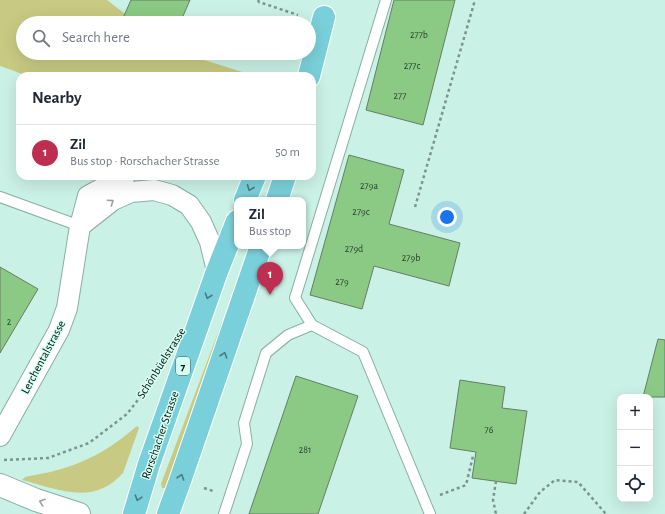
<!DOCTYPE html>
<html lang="en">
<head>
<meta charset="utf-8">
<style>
	body { margin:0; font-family:"Alegreya Sans",sans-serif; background:#f2f2f3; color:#1f2937 }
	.controls { position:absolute; right:12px; bottom:12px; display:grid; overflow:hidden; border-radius:8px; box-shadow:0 4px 16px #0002 }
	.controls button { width:36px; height:36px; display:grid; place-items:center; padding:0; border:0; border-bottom:1px solid #e0e1e3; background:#fff; color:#1f2937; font:20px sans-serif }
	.you { position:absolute; left:447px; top:217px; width:14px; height:14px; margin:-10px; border:3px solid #fff; border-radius:50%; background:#1a73e8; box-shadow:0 0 0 6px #1a73e833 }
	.badge { display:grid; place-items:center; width:26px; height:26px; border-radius:50%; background:#be2e50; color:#fff; font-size:13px; font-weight:700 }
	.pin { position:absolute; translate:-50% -33px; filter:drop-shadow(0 1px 2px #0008) }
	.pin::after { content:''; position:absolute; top:21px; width:14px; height:12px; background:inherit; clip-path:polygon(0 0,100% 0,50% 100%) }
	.popup { position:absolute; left:234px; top:197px; width:72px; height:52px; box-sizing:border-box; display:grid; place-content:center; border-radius:8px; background:#fff; filter:drop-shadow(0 1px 3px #0005); font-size:13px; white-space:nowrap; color:#747a83 }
	.popup b { font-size:15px; color:#1f2937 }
	.popup::after { content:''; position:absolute; left:50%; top:100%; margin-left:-8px; border:8px solid transparent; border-top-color:#fff }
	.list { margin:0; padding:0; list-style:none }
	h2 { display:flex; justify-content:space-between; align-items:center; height:52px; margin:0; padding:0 16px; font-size:17px }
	h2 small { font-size:13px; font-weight:400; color:#747a83 }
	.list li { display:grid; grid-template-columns:26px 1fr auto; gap:12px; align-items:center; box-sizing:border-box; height:56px; padding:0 16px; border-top:1px solid #e0e1e3 }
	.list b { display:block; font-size:15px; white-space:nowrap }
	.list p { margin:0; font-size:13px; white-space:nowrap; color:#747a83 }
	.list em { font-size:13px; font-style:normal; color:#747a83 }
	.icon { flex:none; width:22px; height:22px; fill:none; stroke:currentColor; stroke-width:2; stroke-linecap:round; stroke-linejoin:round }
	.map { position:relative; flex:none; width:665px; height:514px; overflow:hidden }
	.search { position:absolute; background:#fff; box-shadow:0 4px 16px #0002; left:16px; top:16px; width:300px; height:44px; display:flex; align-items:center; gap:10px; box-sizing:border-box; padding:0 14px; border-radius:22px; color:#747a83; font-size:15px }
	.panel { position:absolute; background:#fff; box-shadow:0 4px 16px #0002; left:16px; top:72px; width:300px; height:108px; border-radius:12px }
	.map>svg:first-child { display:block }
	.green { fill:#c8ca83 }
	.building { fill:#8aca84; stroke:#687d66 }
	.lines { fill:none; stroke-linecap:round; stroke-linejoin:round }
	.service-casing { stroke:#89aea3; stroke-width:12 }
	.minor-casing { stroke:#89aea3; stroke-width:22 }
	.secondary-casing { stroke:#89aea3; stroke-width:24 }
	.primary-casing { stroke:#fff; stroke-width:24 }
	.path { stroke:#79958d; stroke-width:2.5; stroke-dasharray:3 3; stroke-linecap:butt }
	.service { stroke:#fff; stroke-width:10 }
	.minor { stroke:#fff; stroke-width:20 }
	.secondary { stroke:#fff; stroke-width:22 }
	.primary { stroke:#7ad0da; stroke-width:22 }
	.oneway { stroke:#467b7f }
	.oneway2 { stroke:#9ba19f }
	.labels { text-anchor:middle; stroke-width:3; stroke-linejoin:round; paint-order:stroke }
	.number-label { font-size:10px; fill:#27412d }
	.shield { fill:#d7fef2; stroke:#455a54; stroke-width:1 }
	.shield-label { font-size:11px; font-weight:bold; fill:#061310 }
	.street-label { font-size:12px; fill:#061310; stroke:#d7fef2 }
</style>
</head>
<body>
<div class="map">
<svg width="665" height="514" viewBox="0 0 665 514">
	<rect width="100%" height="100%" fill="#caf1e5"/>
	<g class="green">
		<polygon points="0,0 107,0 137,23 23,23 23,53 182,53 255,76 28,76 0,66"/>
		<polygon points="222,322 226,324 167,488 162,488 161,484"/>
		<path d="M 137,426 L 139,428 L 123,473 C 117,479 111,485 103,488 C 78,500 47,486 22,480 L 25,477 C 33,475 42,474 50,472 C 86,463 109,450 137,426 Z"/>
	</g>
	<g class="building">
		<polygon points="131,0 190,0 180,23 134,23 123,18"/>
		<polygon points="394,0 455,0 423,125 366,110"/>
		<polygon points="349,155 404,170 389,224 460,243 449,286 374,266 362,309 310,295"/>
		<polygon points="0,267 38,289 0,353"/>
		<polygon points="658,339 665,340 665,397 643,397"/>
		<polygon points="296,376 358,396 318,514 249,514"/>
		<polygon points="460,380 505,387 502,408 527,411 516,484 472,478 476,452 450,448"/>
	</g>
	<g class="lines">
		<defs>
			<g id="service">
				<polyline points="386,0 295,298 312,325 363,352 430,514"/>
				<polyline points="0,197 80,226"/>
				<polyline points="224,514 247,444 244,423 266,353 288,335 312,325"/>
			</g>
			<g id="minor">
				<polyline points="80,226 113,200 131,192 154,190 172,195 189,205 201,222 210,242 217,271"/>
				<polyline points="0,436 59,330 67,308 80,226 88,196 125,176"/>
			</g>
			<polyline id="secondary" points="0,485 36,500 79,514"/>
			<g id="primary">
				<polyline points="309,76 324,17"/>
				<polyline points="245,200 255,176"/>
				<polyline points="277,200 285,176"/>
				<polyline points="134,514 149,464 216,274 237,221"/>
				<polyline points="168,514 180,481 261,246"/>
			</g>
		</defs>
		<use href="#service" class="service-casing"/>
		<use href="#minor" class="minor-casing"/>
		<use href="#secondary" class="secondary-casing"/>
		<use href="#primary" class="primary-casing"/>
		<g class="path">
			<polyline points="258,0 259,2 298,15"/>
			<polyline points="415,207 475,0"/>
			<polyline points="4,460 48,458 89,443 127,414 151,383"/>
			<polyline points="496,481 493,500 496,514"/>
			<polyline points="204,488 213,491"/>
			<polyline points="440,495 466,485 473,456"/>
			<polyline points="524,514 540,492 555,480 578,482 606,514"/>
		</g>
		<use href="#service" class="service"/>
		<use href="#minor" class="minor"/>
		<use href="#secondary" class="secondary"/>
		<use href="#primary" class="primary"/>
	</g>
	<defs><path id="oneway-chevron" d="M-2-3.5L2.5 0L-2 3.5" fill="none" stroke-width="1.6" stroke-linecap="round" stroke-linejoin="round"/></defs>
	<g class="oneway">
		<use href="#oneway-chevron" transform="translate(250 188) rotate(112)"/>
		<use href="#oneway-chevron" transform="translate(208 296) rotate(109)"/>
		<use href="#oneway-chevron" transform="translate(224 355) rotate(-71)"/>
		<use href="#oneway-chevron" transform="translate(181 477) rotate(-71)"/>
		<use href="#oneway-chevron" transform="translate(138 498) rotate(107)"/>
	</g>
	<g class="oneway2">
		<use href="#oneway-chevron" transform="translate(111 202) rotate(-34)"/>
		<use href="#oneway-chevron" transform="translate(42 502) rotate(-161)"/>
	</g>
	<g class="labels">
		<g class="number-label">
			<text x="419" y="38">277b</text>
			<text x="412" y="69">277c</text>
			<text x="400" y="99">277</text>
			<text x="369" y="189">279a</text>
			<text x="361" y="215">279c</text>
			<text x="354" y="252">279d</text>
			<text x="411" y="261">279b</text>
			<text x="342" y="285">279</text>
			<text x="9" y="325">2</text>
			<text x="489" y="433">76</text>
			<text x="305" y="453">281</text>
		</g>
		<rect class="shield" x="176" y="357" width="14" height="18" rx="3"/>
		<g class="shield-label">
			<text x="183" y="370">7</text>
		</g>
		<g class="street-label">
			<text transform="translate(43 357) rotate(-62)" y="4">Lerchentalstrasse</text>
			<text transform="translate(161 363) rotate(-58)" y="4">Schönbüelstrasse</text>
			<text transform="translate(160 435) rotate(-71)" y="4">Rorschacher Strasse</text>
		</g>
	</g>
</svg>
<div class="controls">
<button>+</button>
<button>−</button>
<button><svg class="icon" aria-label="locate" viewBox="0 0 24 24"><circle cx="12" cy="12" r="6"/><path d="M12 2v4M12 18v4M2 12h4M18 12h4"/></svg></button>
</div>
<div class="you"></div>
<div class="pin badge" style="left:270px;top:295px">1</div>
<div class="popup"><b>Zil</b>Bus stop</div>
<div class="search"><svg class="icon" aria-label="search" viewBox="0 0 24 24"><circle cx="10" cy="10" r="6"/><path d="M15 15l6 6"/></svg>Search here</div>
<section class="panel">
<h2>Nearby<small></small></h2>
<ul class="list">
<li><span class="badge">1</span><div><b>Zil</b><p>Bus stop · Rorschacher Strasse</p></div><em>50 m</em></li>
</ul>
</section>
</div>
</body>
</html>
